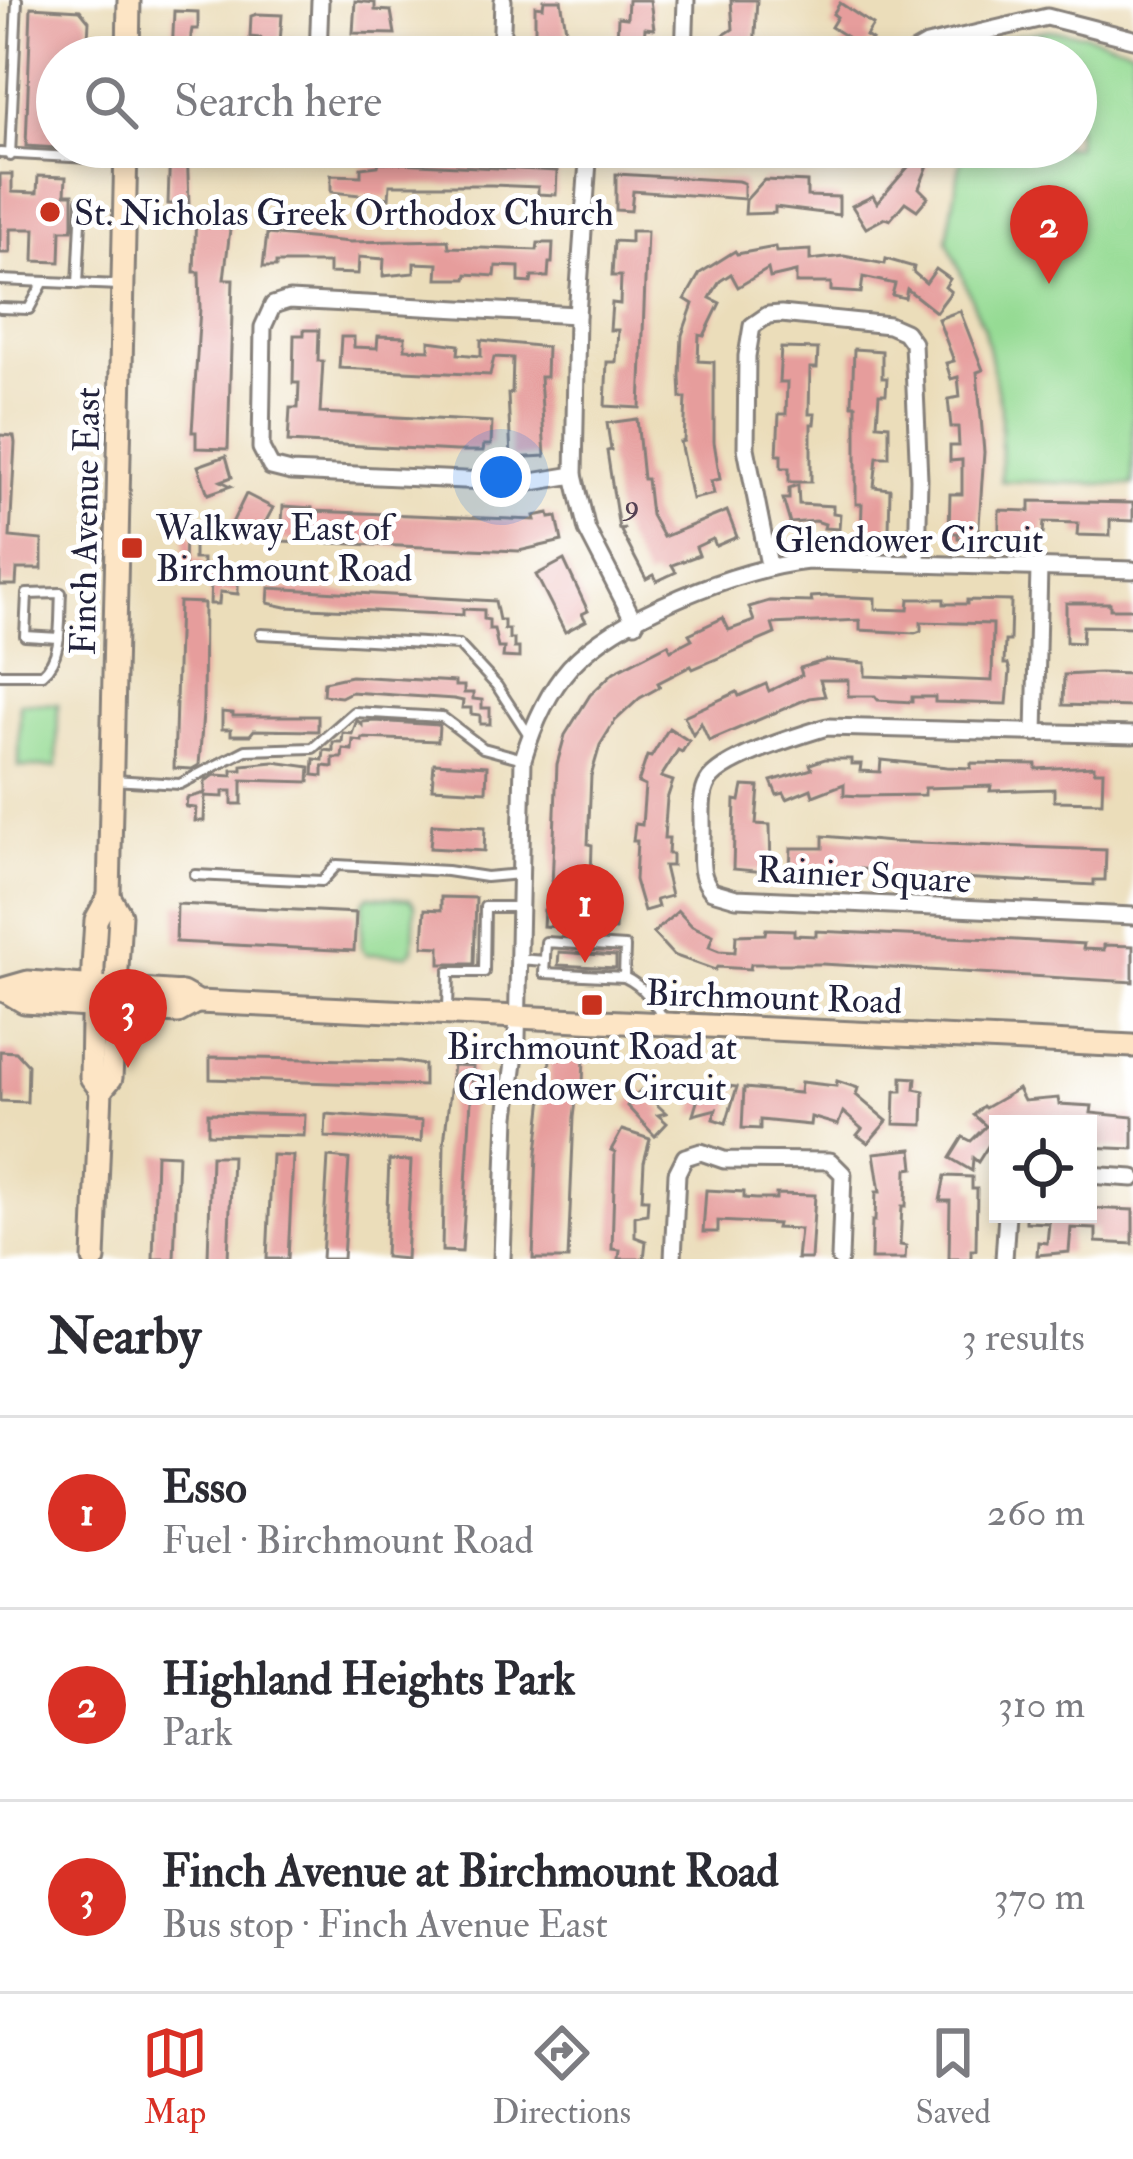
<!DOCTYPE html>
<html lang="en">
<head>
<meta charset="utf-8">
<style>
	body { margin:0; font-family:"IM FELL Double Pica",serif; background:#f2f2f3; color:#2b2b33 }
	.controls { position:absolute; right:36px; bottom:36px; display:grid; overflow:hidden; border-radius:0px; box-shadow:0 6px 18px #0003 }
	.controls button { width:108px; height:108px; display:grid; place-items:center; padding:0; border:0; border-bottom:3px solid #e1e1e2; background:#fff; color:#2b2b33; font:60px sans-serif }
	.you { position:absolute; left:501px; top:477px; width:42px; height:42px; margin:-30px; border:9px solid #fff; border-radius:50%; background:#1a73e8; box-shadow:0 0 0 18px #1a73e833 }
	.badge { display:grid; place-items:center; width:78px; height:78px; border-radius:50%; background:#d93025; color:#fff; font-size:39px; font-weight:700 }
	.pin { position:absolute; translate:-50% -99px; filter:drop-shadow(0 3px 6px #0008) }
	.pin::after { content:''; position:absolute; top:63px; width:42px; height:36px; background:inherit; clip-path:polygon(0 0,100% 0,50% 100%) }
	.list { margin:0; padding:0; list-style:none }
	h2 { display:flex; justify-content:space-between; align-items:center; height:156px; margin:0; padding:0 48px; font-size:51px }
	h2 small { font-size:39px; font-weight:400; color:#7c7c81 }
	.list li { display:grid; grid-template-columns:78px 1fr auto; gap:36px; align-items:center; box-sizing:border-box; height:192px; padding:0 48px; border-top:3px solid #e1e1e2 }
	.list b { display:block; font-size:45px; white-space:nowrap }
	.list p { margin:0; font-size:39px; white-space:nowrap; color:#7c7c81 }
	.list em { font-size:39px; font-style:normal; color:#7c7c81 }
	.icon { flex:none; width:66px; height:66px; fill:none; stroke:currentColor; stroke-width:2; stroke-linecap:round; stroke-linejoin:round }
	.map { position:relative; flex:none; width:1133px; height:1259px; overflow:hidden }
	.search { position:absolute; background:#fff; box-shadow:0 6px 18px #0003; left:36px; right:36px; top:36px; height:132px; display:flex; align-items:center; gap:30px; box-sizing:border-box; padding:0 42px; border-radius:66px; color:#7c7c81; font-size:45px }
	.sheet { height:732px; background:#fff }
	nav { display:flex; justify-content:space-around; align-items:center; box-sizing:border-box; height:168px; border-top:3px solid #e1e1e2; background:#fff; font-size:33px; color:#7c7c81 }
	nav a { display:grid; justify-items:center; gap:6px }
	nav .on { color:#d93025 }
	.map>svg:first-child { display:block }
	.green { fill:#96db94; stroke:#5c7e68; stroke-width:3 }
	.building { fill:#e69d9c }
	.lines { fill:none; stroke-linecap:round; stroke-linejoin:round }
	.lane-casing { stroke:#86807a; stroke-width:14 }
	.street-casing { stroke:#86807a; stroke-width:21 }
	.secondary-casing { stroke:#86807a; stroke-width:27 }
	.lane { stroke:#fff; stroke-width:8 }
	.street { stroke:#fff; stroke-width:15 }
	.secondary { stroke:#fde5c5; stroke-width:21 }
	.poi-dot { fill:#c8321e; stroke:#fff; stroke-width:4.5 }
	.labels { text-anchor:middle; stroke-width:10; stroke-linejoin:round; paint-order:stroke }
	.number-label { font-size:30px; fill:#534153 }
	.poi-label { font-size:36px; fill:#22223b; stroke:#fff; text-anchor:start }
	.street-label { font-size:36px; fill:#22223b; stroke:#fff }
</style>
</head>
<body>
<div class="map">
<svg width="1133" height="1259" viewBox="0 0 1133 1259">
	<rect width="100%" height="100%" fill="#fff"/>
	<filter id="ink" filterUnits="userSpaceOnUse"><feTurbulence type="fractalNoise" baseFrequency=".00833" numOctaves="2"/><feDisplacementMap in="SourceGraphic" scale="24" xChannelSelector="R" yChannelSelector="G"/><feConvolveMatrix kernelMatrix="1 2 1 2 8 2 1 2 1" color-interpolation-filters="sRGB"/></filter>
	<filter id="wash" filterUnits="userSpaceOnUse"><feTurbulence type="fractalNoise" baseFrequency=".004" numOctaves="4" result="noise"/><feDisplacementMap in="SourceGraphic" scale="48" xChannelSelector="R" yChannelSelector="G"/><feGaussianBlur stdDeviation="2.7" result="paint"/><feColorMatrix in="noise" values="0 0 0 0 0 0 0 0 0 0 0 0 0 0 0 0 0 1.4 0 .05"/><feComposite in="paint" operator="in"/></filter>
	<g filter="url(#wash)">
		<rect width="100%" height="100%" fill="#ebddba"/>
		<g class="green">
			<polygon points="1048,30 1084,34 1133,49 1133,485 1001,481 1001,408 984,329 947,240 963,147 1076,147 1076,57 948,57 944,47"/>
			<polygon points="20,703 58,704 57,767 19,767"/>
			<polygon points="369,896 410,899 415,905 413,949 407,955 366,954 361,948 363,902"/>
		</g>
		<g id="blocks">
			<g class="building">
				<polygon points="544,0 561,0 568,41 535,37 535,6 543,7"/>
				<polygon points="628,0 650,0 654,29 645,28 644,43 617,42 618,17 627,18"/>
				<polygon points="731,0 757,0 754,50 722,48 722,36 733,29"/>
				<polygon points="355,1 375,3 375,10 391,11 395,34 353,33"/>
				<polygon points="840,3 873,25 866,36 872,40 856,57 836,57 847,37 831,27 837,17 833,14"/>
				<polygon points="31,7 80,10 89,21 87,57 57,57 57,148 26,146"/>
				<polygon points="174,11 198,12 198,29 192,29 191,35 190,57 172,57"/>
				<polygon points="257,14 282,15 279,57 261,57 261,38 250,37 251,16"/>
				<polygon points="170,147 187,147 189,204 168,204"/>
				<polygon points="916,149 932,155 919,188 928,197 917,210 905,202 890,220 885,218 866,228 852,206 873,196 877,203 909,166"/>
				<polygon points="379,162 557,171 556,195 538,194 538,187 492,185 390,185 389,198 331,192 331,175 361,176 361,168 378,166"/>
				<polygon points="0,174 12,174 12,192 37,193 38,176 66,177 65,194 73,194 73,225 72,230 61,230 60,262 34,261 35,229 10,229 10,253 0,253"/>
				<polygon points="616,174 738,181 744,183 744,199 633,191 631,211 616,210"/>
				<polygon points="764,180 807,182 807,196 839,197 839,215 775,207 775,213 745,214 746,200"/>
				<polygon points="196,212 232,213 224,279 233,279 228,449 196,448 196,432 192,432 200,308 199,272 194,272"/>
				<polygon points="631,231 647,231 640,408 605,406 607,362 616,362 618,330 610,330 612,303 620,304 621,276 612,276 614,241 631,242"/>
				<polygon points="267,234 350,242 448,240 449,247 481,248 537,250 538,243 553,243 552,263 549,263 548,277 532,277 531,283 519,282 519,267 496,266 495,276 467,274 466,279 437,279 438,264 414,263 414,273 383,276 384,259 359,257 358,274 329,273 329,263 276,263 276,267 263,267"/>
				<polygon points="775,247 776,252 810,250 810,260 844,256 885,264 886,259 914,267 913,272 926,283 936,269 950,279 945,287 951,292 936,312 907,289 905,298 892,295 895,284 863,277 861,293 831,291 831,283 796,283 796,272 770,278 768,269 738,287 731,274 720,281 710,298 720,303 704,336 699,335 698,361 714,362 714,442 720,479 711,481 714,494 692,499 680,442 684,441 686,398 681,398 680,376 682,335 693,304 685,299 700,273 735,251 737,254"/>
				<polygon points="960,311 983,370 977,372 984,452 978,539 958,538 958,533 949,533 950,494 962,494 962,460 950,461 950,446 959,446 958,427 951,427 948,399 960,397 958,377 951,379 946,363 954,361 938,319"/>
				<polygon points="304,330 319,330 318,361 323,361 320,413 492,422 491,445 484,445 483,451 456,451 288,442 290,408 298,408 299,383 293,383 294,335 304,335"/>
				<polygon points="378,336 405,337 405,349 429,350 429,341 459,345 458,354 481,356 481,340 547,347 546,377 540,377 545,456 511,458 508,394 512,393 513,358 494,357 490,375 339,368 341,337 354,337 354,347 377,348"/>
				<polygon points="781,348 818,349 817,368 810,368 809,414 815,414 814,424 811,424 811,482 789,482 789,468 781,468 781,455 777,455 779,414 786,414 787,382 779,382"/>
				<polygon points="854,349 882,351 882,378 887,378 886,394 879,394 877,424 889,425 889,457 877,457 874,487 890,489 889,531 880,531 880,536 861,535 862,504 856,504 856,405 852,405"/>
				<polygon points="637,419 643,479 647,479 651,515 663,537 727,511 737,537 716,546 713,539 696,547 699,555 672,565 676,572 657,581 654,575 646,579 621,531 625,528 619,529 607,451 611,450 607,423"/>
				<polygon points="0,435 14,436 15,443 10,537 42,540 42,569 17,569 16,585 0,585"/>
				<polygon points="226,456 232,477 221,481 231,486 208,494 198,466"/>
				<polygon points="798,485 799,504 833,506 833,513 840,514 839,529 824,528 825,524 816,521 790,523 783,499 789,499 789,488"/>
				<polygon points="246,494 273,508 258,536 232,523"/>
				<polygon points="1030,501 1133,503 1133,521 1110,520 1110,536 1077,535 1078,523 1044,522 1043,534 999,533 999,510 1030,511"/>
				<polygon points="283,506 312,508 312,511 535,520 534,516 549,513 550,518 557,517 562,541 519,551 281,541"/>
				<polygon points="185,534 194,534 194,559 203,559 203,566 212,566 212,572 221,572 220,577 238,579 238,594 220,592 219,604 210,604 211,581 202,581 202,574 193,574 193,568 184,568"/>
				<polygon points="564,560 588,611 582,614 586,621 565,632 536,575"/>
				<polygon points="269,588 495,601 499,620 504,620 504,629 509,629 509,639 514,639 514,648 519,648 519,658 503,657 504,648 498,648 494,629 489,629 489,620 484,619 484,610 463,609 463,615 286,607 268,603"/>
				<polygon points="828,596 875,598 875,609 908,610 909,599 944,599 944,604 967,604 967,600 1011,601 1010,641 1005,641 1004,664 1008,664 1010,671 1007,704 935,702 935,697 912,697 912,702 878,700 875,696 848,696 848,680 820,680 825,696 809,698 709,741 701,723 693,735 684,716 737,692 739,696 766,684 769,691 802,675 800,668 827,660 865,663 865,676 992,681 993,624 921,622 921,631 915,633 860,630 860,620 772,624 775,634 693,669 691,666 658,683 660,687 640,698 615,721 600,745 591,776 588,844 592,845 590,912 616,914 615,930 543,926 544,910 551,910 557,764 565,735 590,695 614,672 668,644 671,650 692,639 689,634 723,618 729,630 754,621 749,607 769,601 812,602 811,597"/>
				<polygon points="179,602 204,603 203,713 199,765 192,769 174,768"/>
				<polygon points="1066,603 1110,603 1110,609 1133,609 1133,627 1083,626 1082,643 1066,642"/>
				<polygon points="1099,673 1133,674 1133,707 1063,705 1064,675"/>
				<polygon points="351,676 455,682 455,686 464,686 464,693 473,693 473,699 482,700 482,708 490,708 490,724 480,724 480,715 471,714 471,708 462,708 463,701 454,699 351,692 341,697 323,695 324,682"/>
				<polygon points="222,712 233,713 233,716 318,716 318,731 254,730 250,735 231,735 231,729 222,729"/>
				<polygon points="357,720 362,725 362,722 375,721 439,725 438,741 362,738 362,741 353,740 352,750 343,749 342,758 333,758 333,767 323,766 323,776 313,775 314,759 323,760 324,750 333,751 333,742 342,742 343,733 352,734"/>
				<polygon points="669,728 689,741 682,752 678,750 661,777 673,781 667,799 664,838 669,838 668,854 672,854 672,866 664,866 671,896 656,900 658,907 644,911 635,880 637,841 633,841 635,824 642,825 645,786 638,783 647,756 651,757"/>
				<polygon points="825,759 851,759 851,764 861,764 860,771 880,772 881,760 947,767 971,768 971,763 1036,764 1036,769 1094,766 1094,771 1103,771 1102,802 1054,801 1054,789 990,791 991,786 925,788 925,795 860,796 844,795 844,784 813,796 811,789 787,799 784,793 777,795 771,781 812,769 810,764"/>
				<polygon points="274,762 310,767 309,782 242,780 242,804 232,804 232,791 223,791 223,797 205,796 204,821 195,821 196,808 186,807 187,798 205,793 205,781 215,775 232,776 232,770 242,770 242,765"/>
				<polygon points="434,763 487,766 486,791 432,788"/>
				<polygon points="743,786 759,787 756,824 770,825 771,870 765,872 733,869 735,800 740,801"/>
				<polygon points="432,824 485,827 484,851 430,848"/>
				<polygon points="823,836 891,842 1106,850 1105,880 1094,880 1094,885 884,874 884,870 860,869 860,874 805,866 805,871 790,870 791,848 823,848"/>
				<polygon points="441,897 476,898 474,964 440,964 440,947 423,946 425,909 441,910"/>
				<polygon points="177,904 356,913 354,951 176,942"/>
				<polygon points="678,911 692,926 713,935 709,947 719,951 735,952 736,935 765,934 766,929 794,930 794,935 816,936 816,931 1016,940 1084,944 1083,949 1104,950 1104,945 1133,946 1133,982 822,964 751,964 750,969 717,967 715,970 673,955 653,933"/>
				<polygon points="559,952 616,956 616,968 558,965"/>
				<polygon points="0,1051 16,1052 28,1065 27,1102 0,1101"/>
				<polygon points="550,1054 584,1056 583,1085 578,1085 574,1117 568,1259 533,1259 537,1152 544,1087 549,1087"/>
				<polygon points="210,1057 401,1061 424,1065 424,1086 210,1079"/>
				<polygon points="453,1065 473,1066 462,1252 442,1251 444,1143"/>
				<polygon points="902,1077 916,1078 915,1089 924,1091 923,1125 894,1124 895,1091 902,1091"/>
				<polygon points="837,1081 858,1088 856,1095 887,1121 868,1143 857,1135 862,1129 843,1112 838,1125 811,1117 810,1125 760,1120 760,1129 742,1128 744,1088 800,1093 801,1082 836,1086"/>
				<polygon points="711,1084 737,1087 726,1123 713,1119 716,1109 693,1115 702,1085 710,1087"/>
				<polygon points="1018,1089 1024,1101 1058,1098 1059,1104 1092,1106 1091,1113 1133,1117 1133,1149 1088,1147 1088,1124 1051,1124 1047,1119 998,1124 998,1139 990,1143 978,1162 973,1158 972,1171 950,1158 963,1137 971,1141 986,1126 974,1115 983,1106 985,1108"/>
				<polygon points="641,1090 666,1113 658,1115 667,1123 655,1136 627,1106"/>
				<polygon points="208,1113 305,1115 304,1136 208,1134"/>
				<polygon points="326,1114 422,1121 421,1142 325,1137"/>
				<polygon points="622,1130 650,1139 644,1162 642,1199 648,1199 647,1214 635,1216 635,1237 646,1241 644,1259 619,1259 620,1250 612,1249 615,1152 611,1150"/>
				<polygon points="912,1149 914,1168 907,1169 906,1206 902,1206 900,1245 906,1246 905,1259 871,1259 872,1221 875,1221 876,1192 880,1192 874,1153"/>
				<polygon points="156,1154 178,1155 174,1259 153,1259"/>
				<polygon points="272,1155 293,1156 288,1259 267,1259"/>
				<polygon points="211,1156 232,1156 228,1259 208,1259"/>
				<polygon points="328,1157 349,1159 343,1259 322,1259"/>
				<polygon points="389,1160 411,1161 406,1259 385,1257"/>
				<polygon points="945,1176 972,1177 972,1189 977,1189 976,1250 971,1250 971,1259 949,1259 950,1201 940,1201"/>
				<polygon points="706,1190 744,1192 744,1198 756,1199 776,1199 776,1194 815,1195 811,1259 797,1259 800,1229 776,1228 777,1224 718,1221 718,1232 703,1232"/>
				<polygon points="1088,1208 1133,1210 1133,1244 1096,1242 1096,1229 1071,1228 1069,1252 1037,1255 1038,1242 1047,1243 1049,1223 1026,1222 1026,1214 1088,1214"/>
			</g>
		</g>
	</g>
	<g filter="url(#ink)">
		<use href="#blocks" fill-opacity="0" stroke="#86807a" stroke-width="3"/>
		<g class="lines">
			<defs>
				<g id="lane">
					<polyline points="0,153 124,160"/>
					<polyline points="10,156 17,0"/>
					<polyline points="0,280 120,285"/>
					<polyline points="78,284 82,200"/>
					<polyline points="0,308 29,309 43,283"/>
					<polyline points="261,634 459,645 497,686 529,735"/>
					<path d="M 0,674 L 42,674 C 64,656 59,619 61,593 L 27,594 L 25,636 L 59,638"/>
					<polyline points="113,780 180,784 246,750 313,748 354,712 442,717 483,748 523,759"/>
					<polyline points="195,875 322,881 337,865 447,871 486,877 520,874"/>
					<polyline points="519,959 545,961"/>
					<path d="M 624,977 L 544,973 L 546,942 L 625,947 L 624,977 C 645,987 654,1002 665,1022"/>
					<polyline points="448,1009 449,972 484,972 485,907 518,907"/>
				</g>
				<g id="street">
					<polyline points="318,57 320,0"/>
					<polyline points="501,57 503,0"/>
					<polyline points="684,57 686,0"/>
					<polyline points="906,57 927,45 1047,17 1133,39"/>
					<polyline points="589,147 577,315 574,475 587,530 635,623"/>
					<polyline points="823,147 837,147"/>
					<polyline points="574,475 526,483 291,472 271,467 261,448 263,327 273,305 289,300 577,315"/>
					<polyline points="769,565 746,448 747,356 752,326 768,315 781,314 889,325 905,332 913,343 919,479 917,563"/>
					<polyline points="1035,733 1039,568"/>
					<path d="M 1133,735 L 827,727 C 801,735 722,758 708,782 C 699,797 703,821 702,838 C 702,857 698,875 712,891 L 736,898 L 1133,916"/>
					<polyline points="1088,1175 1133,1178"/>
					<path d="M 502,1259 L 507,1116 L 517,1039 L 523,759 C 533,726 547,693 570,667 C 618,615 739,568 808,561 L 1133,570"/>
					<polyline points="673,1259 677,1173 685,1157 701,1152 724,1160 830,1161 843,1174 840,1259"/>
					<polyline points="1004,1259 1007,1214"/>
				</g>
				<g id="secondary">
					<polyline points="128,57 129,0"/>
					<polyline points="0,990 28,982 182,993 198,1002 1133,1046"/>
					<polyline points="4,990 24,1002 73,1005 178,1012 196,1002"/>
					<polyline points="101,1090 91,1077 93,967 96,920 109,896 126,147"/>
					<polyline points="94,1259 101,1090 111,1078 120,915 109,896"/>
				</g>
			</defs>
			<use href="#lane" class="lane-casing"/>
			<use href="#street" class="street-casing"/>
			<use href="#secondary" class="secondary-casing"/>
			<use href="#lane" class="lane"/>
			<use href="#street" class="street"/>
			<use href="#secondary" class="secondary"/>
		</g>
	</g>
	<g class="poi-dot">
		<circle cx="50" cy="212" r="12"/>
		<rect x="120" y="536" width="24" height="24" rx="6"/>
		<rect x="580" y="993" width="24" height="24" rx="6"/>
	</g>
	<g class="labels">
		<g class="number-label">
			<text x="632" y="515">9</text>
		</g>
		<g class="poi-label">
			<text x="74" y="225">St. Nicholas Greek Orthodox Church</text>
			<text x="156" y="540">Walkway East of<tspan x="156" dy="41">Birchmount Road</tspan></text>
			<text x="592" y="1059" text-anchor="middle">Birchmount Road at<tspan x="592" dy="41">Glendower Circuit</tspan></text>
		</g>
		<g class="street-label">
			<text transform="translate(84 521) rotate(-89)" y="13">Finch Avenue East</text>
			<text x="909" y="552">Glendower Circuit</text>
			<text transform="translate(864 874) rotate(3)" y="13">Rainier Square</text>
			<text transform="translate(774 996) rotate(2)" y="13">Birchmount Road</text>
		</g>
	</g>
</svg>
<div class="controls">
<button><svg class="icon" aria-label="locate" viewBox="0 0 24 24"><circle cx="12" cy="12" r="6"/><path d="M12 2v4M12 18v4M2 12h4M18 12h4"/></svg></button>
</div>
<div class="you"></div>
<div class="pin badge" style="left:585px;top:963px">1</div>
<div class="pin badge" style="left:1049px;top:284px">2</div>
<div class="pin badge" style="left:128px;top:1068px">3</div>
<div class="search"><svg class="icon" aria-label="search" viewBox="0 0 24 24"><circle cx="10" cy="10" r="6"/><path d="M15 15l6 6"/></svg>Search here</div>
</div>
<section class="sheet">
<h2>Nearby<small>3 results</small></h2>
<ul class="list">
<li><span class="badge">1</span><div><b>Esso</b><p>Fuel · Birchmount Road</p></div><em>260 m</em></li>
<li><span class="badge">2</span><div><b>Highland Heights Park</b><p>Park</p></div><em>310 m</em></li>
<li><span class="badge">3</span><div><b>Finch Avenue at Birchmount Road</b><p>Bus stop · Finch Avenue East</p></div><em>370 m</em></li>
</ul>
</section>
<nav>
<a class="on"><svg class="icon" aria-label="map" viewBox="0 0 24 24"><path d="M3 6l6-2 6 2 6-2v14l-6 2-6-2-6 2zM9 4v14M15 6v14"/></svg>Map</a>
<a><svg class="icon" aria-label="directions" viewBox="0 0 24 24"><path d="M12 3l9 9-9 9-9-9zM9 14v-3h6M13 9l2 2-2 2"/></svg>Directions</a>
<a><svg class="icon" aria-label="saved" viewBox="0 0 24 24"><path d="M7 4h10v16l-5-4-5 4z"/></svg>Saved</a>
</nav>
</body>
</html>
